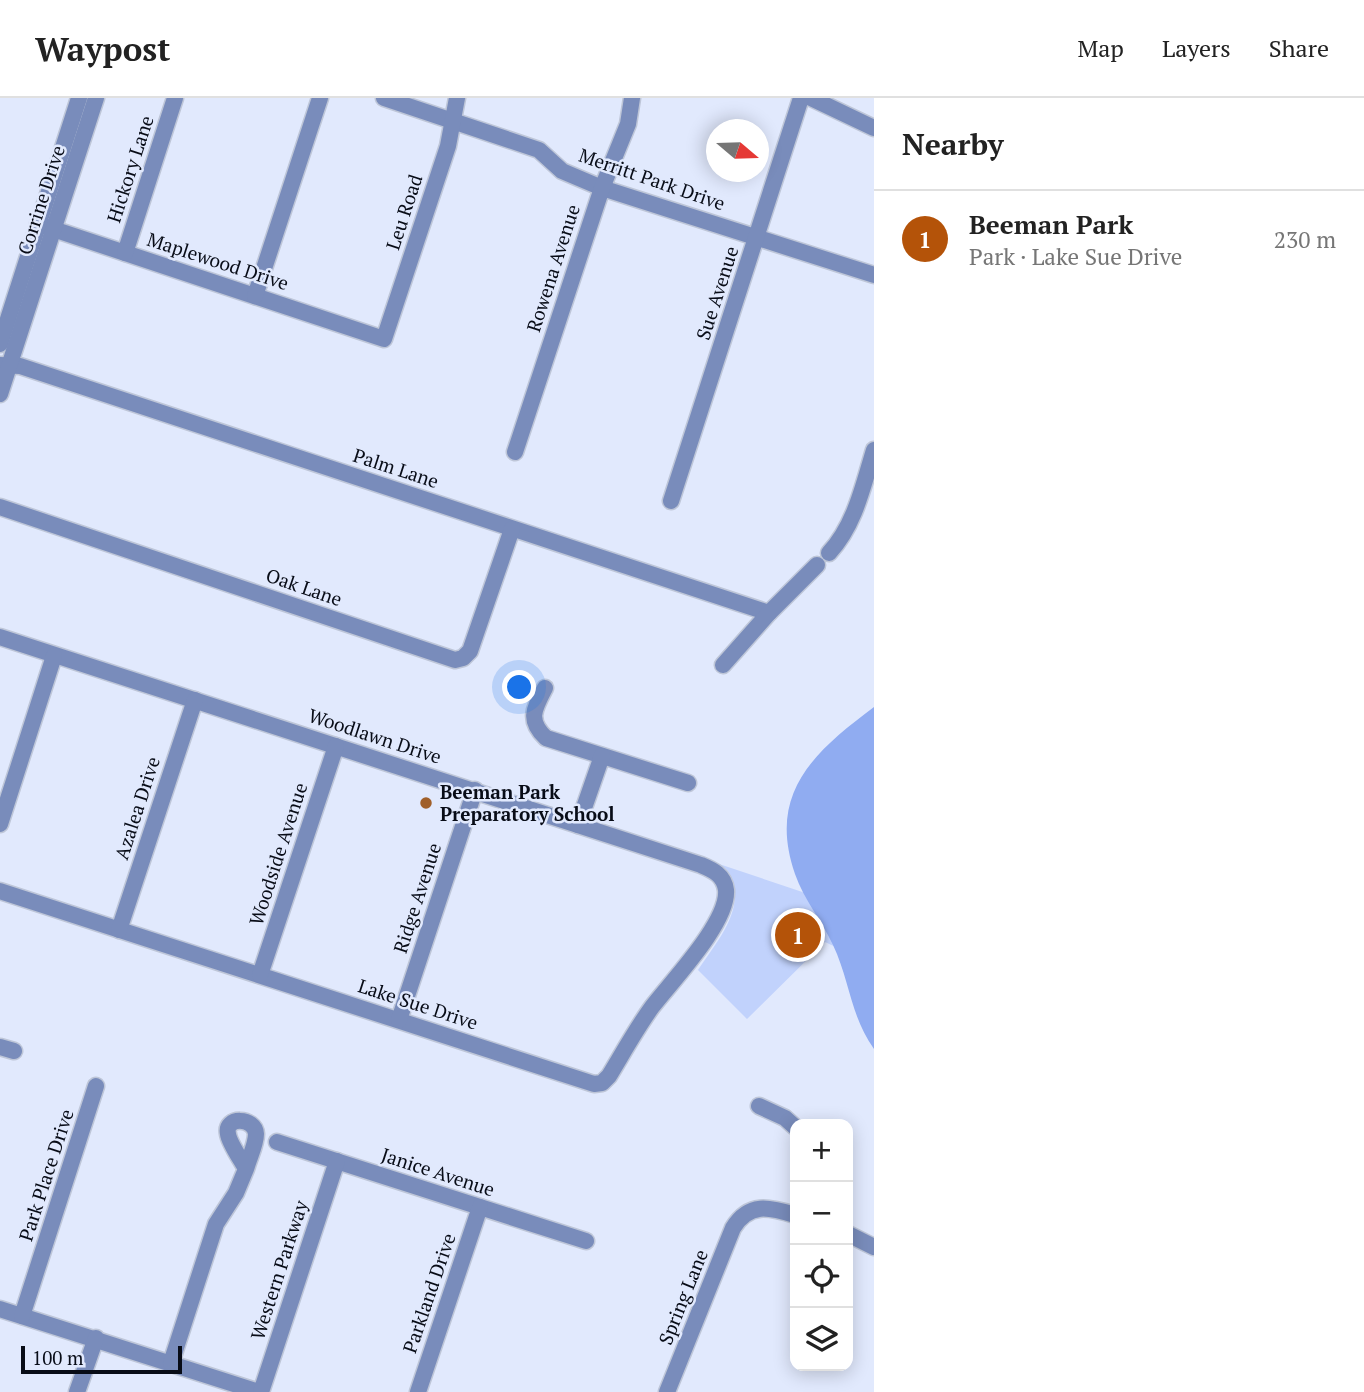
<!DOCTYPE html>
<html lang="en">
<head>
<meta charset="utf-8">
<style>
	body { margin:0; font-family:"PT Serif",serif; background:#f6f6f6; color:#222 }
	.controls { position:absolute; right:21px; bottom:21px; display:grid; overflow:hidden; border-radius:14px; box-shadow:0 4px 18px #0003 }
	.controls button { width:63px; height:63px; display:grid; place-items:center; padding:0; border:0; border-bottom:2px solid #e0e0e0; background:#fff; color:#222; font:35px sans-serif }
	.compass { position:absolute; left:706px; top:21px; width:63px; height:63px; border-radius:50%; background:#fff; box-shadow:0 4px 18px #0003; rotate:109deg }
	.scale { position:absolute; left:21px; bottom:18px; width:161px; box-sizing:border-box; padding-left:7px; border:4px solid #080c17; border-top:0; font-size:19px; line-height:24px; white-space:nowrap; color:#080c17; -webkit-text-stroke:5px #e1e9fd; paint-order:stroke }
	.you { position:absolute; left:520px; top:590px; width:24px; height:24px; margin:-18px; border:5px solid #fff; border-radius:50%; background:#1a73e8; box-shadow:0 0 0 10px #1a73e833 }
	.badge { display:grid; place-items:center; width:46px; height:46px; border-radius:50%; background:#b45309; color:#fff; font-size:23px; font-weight:700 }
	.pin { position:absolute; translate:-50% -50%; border:4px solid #fff; box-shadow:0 2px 7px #0006 }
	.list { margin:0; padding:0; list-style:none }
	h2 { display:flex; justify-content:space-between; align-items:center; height:91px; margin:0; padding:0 28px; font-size:30px }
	h2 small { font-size:23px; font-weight:400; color:#767676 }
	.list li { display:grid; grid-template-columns:46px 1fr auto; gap:21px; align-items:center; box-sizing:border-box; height:98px; padding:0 28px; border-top:2px solid #e0e0e0 }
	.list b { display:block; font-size:26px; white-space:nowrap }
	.list p { margin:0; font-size:23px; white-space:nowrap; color:#767676 }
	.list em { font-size:23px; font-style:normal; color:#767676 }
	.icon { flex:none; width:38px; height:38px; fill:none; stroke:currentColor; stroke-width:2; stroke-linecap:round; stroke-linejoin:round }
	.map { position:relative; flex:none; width:874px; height:1294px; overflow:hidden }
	header { display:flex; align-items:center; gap:42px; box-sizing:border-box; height:98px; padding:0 35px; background:#fff; border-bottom:2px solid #e0e0e0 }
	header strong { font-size:33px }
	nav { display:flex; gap:38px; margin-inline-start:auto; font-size:24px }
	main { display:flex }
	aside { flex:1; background:#fff }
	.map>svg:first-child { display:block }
	.green { fill:#c1d2fc }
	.water { fill:#90acf1 }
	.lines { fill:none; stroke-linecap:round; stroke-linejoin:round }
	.minor-casing { stroke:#bec6d8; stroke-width:19 }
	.minor { stroke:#798cbb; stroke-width:16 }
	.poi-dot { fill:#a05f2a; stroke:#e1e9fd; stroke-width:2.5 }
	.labels { text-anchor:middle; stroke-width:5; stroke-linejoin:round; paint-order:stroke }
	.street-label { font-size:19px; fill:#080c17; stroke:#e1e9fd }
	.poi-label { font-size:19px; font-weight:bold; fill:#080c17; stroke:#e1e9fd; text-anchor:start }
</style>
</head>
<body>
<header>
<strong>Waypost</strong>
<nav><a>Map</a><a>Layers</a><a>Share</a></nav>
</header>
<main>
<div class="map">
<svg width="874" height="1294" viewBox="0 0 874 1294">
	<rect width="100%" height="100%" fill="#e1e9fd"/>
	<path class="green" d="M 716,765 L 874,818 L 874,867 L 825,844 L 747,921 L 698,872 C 719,840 758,798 716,765 Z"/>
	<path class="water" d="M 874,609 L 874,951 C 850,917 850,883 833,847 C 822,823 804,802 795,776 C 767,695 814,654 874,609 Z"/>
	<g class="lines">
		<defs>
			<g id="minor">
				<polyline points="384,0 539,52 562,73 602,90 874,177"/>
				<polyline points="811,0 874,30"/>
				<polyline points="38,126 384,241 448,48 457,0"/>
				<polyline points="125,155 175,0"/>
				<polyline points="255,198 320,0"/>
				<polyline points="0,246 79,0"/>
				<polyline points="0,267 20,268 769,515"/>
				<polyline points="0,296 96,0"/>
				<polyline points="515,354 602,90 628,26 632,0"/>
				<polyline points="671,403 801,0"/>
				<polyline points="0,409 455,562 463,560 470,553 512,431"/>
				<path d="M 829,455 C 855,427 863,388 874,352"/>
				<path d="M 0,539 L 701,767 C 713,772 724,777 726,792 C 729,824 671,884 652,909 C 636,931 623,955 609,978 L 602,985 L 594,986 L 0,793"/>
				<polyline points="723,567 769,515 817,467"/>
				<path d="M 545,590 C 534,611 527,622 546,640 L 688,685"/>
				<polyline points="0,726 54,558"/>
				<polyline points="578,727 602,658"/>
				<polyline points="119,832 195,602"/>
				<polyline points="260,877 336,648"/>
				<polyline points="399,922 475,692"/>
				<polyline points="0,949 14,953"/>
				<polyline points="759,1008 785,1020 795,1029"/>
				<polyline points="277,1044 586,1143"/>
				<polyline points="848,1136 874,1149"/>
				<polyline points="0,1211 259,1294"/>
				<polyline points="22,1218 96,988"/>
				<path d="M 171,1265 L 216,1126 L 236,1095 L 246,1071 L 247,1068 C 250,1058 256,1046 256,1036 C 255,1019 224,1018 228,1036 C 229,1045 242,1063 246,1071"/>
				<polyline points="77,1294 96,1240"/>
				<polyline points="261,1294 337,1063"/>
				<polyline points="418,1294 480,1109"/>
				<path d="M 667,1294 L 733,1130 C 749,1104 769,1109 795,1117"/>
			</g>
		</defs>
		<use href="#minor" class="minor-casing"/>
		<use href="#minor" class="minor"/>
	</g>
	<circle class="poi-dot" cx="426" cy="705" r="7"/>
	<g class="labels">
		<g class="street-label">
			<text transform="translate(130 71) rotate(-72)" y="7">Hickory Lane</text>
			<text transform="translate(652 81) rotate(19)" y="7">Merritt Park Drive</text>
			<text transform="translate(41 102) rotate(-72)" y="7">Corrine Drive</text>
			<text transform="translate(404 114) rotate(-72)" y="7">Leu Road</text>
			<text transform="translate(218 163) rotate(18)" y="7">Maplewood Drive</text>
			<text transform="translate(553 170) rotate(-72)" y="7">Rowena Avenue</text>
			<text transform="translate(717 195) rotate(-72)" y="7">Sue Avenue</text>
			<text transform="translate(396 370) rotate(18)" y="7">Palm Lane</text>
			<text transform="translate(304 489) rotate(19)" y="7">Oak Lane</text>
			<text transform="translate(375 638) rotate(18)" y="7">Woodlawn Drive</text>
			<text transform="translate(137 710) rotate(-72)" y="7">Azalea Drive</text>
			<text transform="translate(278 756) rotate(-72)" y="7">Woodside Avenue</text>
			<text transform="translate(417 800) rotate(-72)" y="7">Ridge Avenue</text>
			<text transform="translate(418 906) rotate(18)" y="7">Lake Sue Drive</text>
			<text transform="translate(438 1074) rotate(18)" y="7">Janice Avenue</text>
			<text transform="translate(46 1077) rotate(-72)" y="7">Park Place Drive</text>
			<text transform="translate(279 1172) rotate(-72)" y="7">Western Parkway</text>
			<text transform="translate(429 1195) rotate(-71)" y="7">Parkland Drive</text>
			<text transform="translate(683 1199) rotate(-68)" y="7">Spring Lane</text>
		</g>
		<g class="poi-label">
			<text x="440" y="701">Beeman Park<tspan x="440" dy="22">Preparatory School</tspan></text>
		</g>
	</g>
</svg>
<div class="controls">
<button>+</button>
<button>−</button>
<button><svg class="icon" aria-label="locate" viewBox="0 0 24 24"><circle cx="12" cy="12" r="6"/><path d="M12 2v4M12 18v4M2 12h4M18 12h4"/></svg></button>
<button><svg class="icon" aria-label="layers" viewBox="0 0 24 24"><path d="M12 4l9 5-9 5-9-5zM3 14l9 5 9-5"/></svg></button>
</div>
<svg class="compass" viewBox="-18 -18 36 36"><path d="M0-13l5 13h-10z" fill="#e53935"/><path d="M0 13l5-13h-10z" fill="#767676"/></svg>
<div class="scale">100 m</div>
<div class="you"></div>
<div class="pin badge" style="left:798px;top:837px">1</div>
</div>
<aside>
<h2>Nearby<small></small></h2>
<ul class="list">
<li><span class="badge">1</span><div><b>Beeman Park</b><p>Park · Lake Sue Drive</p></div><em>230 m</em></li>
</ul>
</aside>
</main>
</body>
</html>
